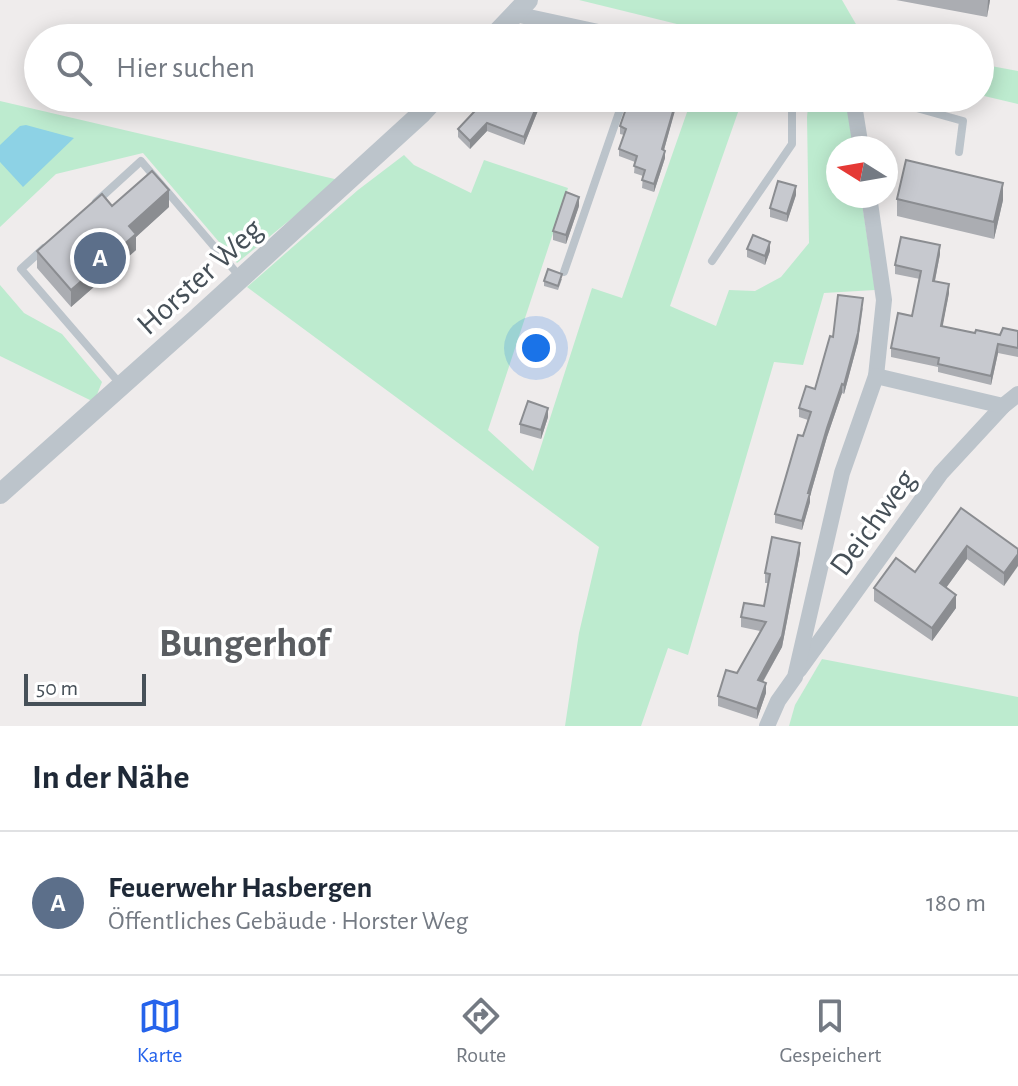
<!DOCTYPE html>
<html lang="de">
<head>
<meta charset="utf-8">
<style>
	body { margin:0; font-family:"Alegreya Sans",sans-serif; background:#f6f6f7; color:#1f2937 }
	.compass { position:absolute; left:826px; top:136px; width:72px; height:72px; border-radius:50%; background:#fff; box-shadow:0 4px 20px #0003; rotate:281deg }
	.scale { position:absolute; left:24px; bottom:20px; width:122px; box-sizing:border-box; padding-left:8px; border:4px solid #465058; border-top:0; font-size:22px; line-height:28px; white-space:nowrap; color:#465058; -webkit-text-stroke:6px #fff; paint-order:stroke }
	.you { position:absolute; left:536px; top:348px; width:28px; height:28px; margin:-20px; border:6px solid #fff; border-radius:50%; background:#1a73e8; box-shadow:0 0 0 12px #1a73e833 }
	.badge { display:grid; place-items:center; width:52px; height:52px; border-radius:50%; background:#2563eb; color:#fff; font-size:26px; font-weight:700 }
	.pin { position:absolute; translate:-50% -50%; border:4px solid #fff; box-shadow:0 2px 8px #0006 }
	.list { margin:0; padding:0; list-style:none }
	h2 { display:flex; justify-content:space-between; align-items:center; height:104px; margin:0; padding:0 32px; font-size:34px }
	h2 small { font-size:26px; font-weight:400; color:#747a83 }
	.list li { display:grid; grid-template-columns:52px 1fr auto; gap:24px; align-items:center; box-sizing:border-box; height:144px; padding:0 32px; border-top:2px solid #e0e1e3 }
	.list b { display:block; font-size:30px; white-space:nowrap }
	.list p { margin:0; font-size:26px; white-space:nowrap; color:#747a83 }
	.list em { font-size:26px; font-style:normal; color:#747a83 }
	.icon { flex:none; width:44px; height:44px; fill:none; stroke:currentColor; stroke-width:2; stroke-linecap:round; stroke-linejoin:round }
	.map { position:relative; flex:none; width:1018px; height:726px; overflow:hidden }
	.search { position:absolute; background:#fff; box-shadow:0 4px 20px #0003; left:24px; right:24px; top:24px; height:88px; display:flex; align-items:center; gap:20px; box-sizing:border-box; padding:0 28px; border-radius:44px; color:#747a83; font-size:30px }
	.sheet { height:248px; background:#fff }
	nav { display:flex; justify-content:space-around; align-items:center; box-sizing:border-box; height:112px; border-top:2px solid #e0e1e3; background:#fff; font-size:22px; color:#747a83 }
	nav a { display:grid; justify-items:center; gap:4px }
	nav .on { color:#2563eb }
	.map>svg:first-child { display:block }
	.green { fill:#bdebcf }
	.water { fill:#8dd2e5 }
	.lines { fill:none; stroke-linecap:round; stroke-linejoin:round }
	.service { stroke:#bcc4cb; stroke-width:8 }
	.minor { stroke:#bcc4cb; stroke-width:16 }
	.tertiary { stroke:#bcc4cb; stroke-width:20 }
	.wall { fill:#abadb2 }
	.shaded-wall { fill:#8b8d91 }
	.building { fill:#c7c9cf; stroke:#8b8d91; stroke-width:2 }
	.labels { text-anchor:middle; stroke-width:7; stroke-linejoin:round; paint-order:stroke }
	.street-label { font-size:32px; fill:#465058; stroke:#fff }
	.district-label { font-size:40px; font-weight:bold; fill:#5a5d61; stroke:#fff }
</style>
</head>
<body>
<div class="map">
<svg width="1018" height="726" viewBox="0 0 1018 726">
	<rect width="100%" height="100%" fill="#efecec"/>
	<g class="green">
		<polygon points="579,0 842,0 864,38 734,38"/>
		<polygon points="980,64 1018,71 1018,104 980,95"/>
		<polygon points="692,98 743,98 670,306 716,326 729,290 755,291 781,277 809,243 807,117 809,98 840,98 848,103 855,148 838,148 838,196 861,196 875,290 824,293 803,365 774,362 688,655 668,648 641,726 565,726 579,633 599,547 247,287 358,190 404,155 414,165 471,193 484,160 568,188 488,430 533,471 592,288 622,298"/>
		<polygon points="0,101 339,180 237,263 143,153 56,174 0,227"/>
		<polygon points="0,285 24,313 62,334 102,382 94,402 0,356"/>
		<polygon points="822,659 1018,697 1018,726 789,726 795,705"/>
	</g>
	<polygon class="water" points="26,125 74,138 23,187 0,162 0,145 20,126"/>
	<g class="lines">
		<g class="service">
			<polyline points="881,98 963,121 959,152"/>
			<polyline points="96,202 141,161 241,278"/>
			<polyline points="44,248 21,269 122,386"/>
			<polyline points="712,261 792,144 792,98"/>
			<polyline points="564,272 624,98"/>
		</g>
		<g class="minor">
			<polyline points="515,14 626,38"/>
			<polyline points="853,98 861,148"/>
			<polyline points="869,196 884,300 876,376"/>
			<polyline points="799,670 941,473 1003,406"/>
			<polyline points="767,726 778,701 795,677 842,473 876,376 1003,406 1018,394"/>
		</g>
		<g class="tertiary">
			<polyline points="492,38 528,0"/>
			<polyline points="0,494 195,320 422,113 436,98"/>
		</g>
	</g>
	<g class="wall">
		<polygon points="896,0 990,0 987,17"/>
		<polygon points="320,98 353,98 348,112 320,102"/>
		<polygon points="541,98 541,103 524,145 487,131 470,149 458,137 458,129"/>
		<polygon points="570,98 598,98 594,111 577,105 577,101"/>
		<polygon points="678,98 664,150 665,158 654,192 642,188 643,176 634,173 635,162 619,156 619,149 624,135 620,134 620,126 653,109"/>
		<polygon points="796,195 787,222 770,217 770,208"/>
		<polygon points="897,199 1003,200 994,239 897,216"/>
		<polygon points="579,206 566,244 553,240 553,231"/>
		<polygon points="169,207 136,237 136,250 71,307 37,268 37,251"/>
		<polygon points="747,249 770,251 765,265 747,257"/>
		<polygon points="940,254 935,281 949,293 942,327 975,333 1000,335 1018,331 1018,357 998,353 991,385 938,372 938,367 891,357 891,348 912,316 920,279 895,274 895,265"/>
		<polygon points="562,279 558,290 544,286 544,281"/>
		<polygon points="863,307 858,342 844,394 842,393 827,437 810,496 810,502 802,530 775,523 775,514 808,420 799,417 799,408 815,389"/>
		<polygon points="548,417 541,439 520,433 520,424"/>
		<polygon points="961,508 1018,549 1004,586 967,559 946,588 956,608 932,641 874,601 874,588 915,572"/>
		<polygon points="800,553 782,647 763,682 766,693 757,719 718,706 718,696 737,673 760,631 741,627 741,617 764,606 768,583 765,583 765,573"/>
	</g>
	<g class="shaded-wall">
		<polygon points="988,0 990,0 987,17"/>
		<polygon points="348,98 353,98 348,112"/>
		<polygon points="540,98 541,98 541,103 524,145 524,137"/>
		<polygon points="595,98 598,98 594,111 594,103"/>
		<polygon points="677,98 678,98 678,100 662,157 662,149"/>
		<polygon points="487,123 487,131 470,149 470,141"/>
		<polygon points="665,151 665,158 654,192 654,184"/>
		<polygon points="1003,183 1003,200 994,239 994,222"/>
		<polygon points="796,186 796,195 787,222 787,214"/>
		<polygon points="169,190 169,207 136,237 136,250 71,307 71,290 129,226"/>
		<polygon points="579,197 579,206 566,244 566,235"/>
		<polygon points="770,242 770,251 765,265 765,256"/>
		<polygon points="940,245 940,254 933,290 933,281"/>
		<polygon points="949,284 949,293 941,335 941,326"/>
		<polygon points="863,298 858,342 844,394 844,385"/>
		<polygon points="998,344 998,353 991,385 991,376"/>
		<polygon points="842,384 842,393 827,437 810,496 810,502 802,530 802,521 808,493 827,428"/>
		<polygon points="548,408 548,417 541,439 541,430"/>
		<polygon points="800,543 800,553 782,647 758,690 758,680"/>
		<polygon points="967,546 967,559 940,596 940,583"/>
		<polygon points="1018,554 1018,566 1004,586 1004,573"/>
		<polygon points="956,595 956,608 932,641 932,628"/>
		<polygon points="766,683 766,693 757,719 757,709"/>
	</g>
	<g class="building">
		<polygon points="330,28 359,38 326,38"/>
		<polygon points="487,98 540,98 524,137 487,123 470,141 458,129"/>
		<polygon points="581,98 595,98 594,103"/>
		<polygon points="657,98 677,98 662,149 665,151 654,184 642,180 645,170 634,166 637,156 619,149 626,129 620,126 629,100 653,109"/>
		<polygon points="906,160 1003,183 994,222 897,199"/>
		<polygon points="152,171 169,190 129,226 136,234 71,290 37,251 102,194 112,206"/>
		<polygon points="778,181 796,186 787,214 770,208"/>
		<polygon points="566,192 579,197 566,235 553,231"/>
		<polygon points="753,235 770,242 765,256 747,249"/>
		<polygon points="901,237 940,245 933,281 949,284 941,326 975,333 976,330 1000,335 1003,328 1018,331 1018,348 998,344 991,376 938,364 939,358 891,348 898,313 912,316 921,271 895,265"/>
		<polygon points="548,269 562,274 558,286 544,281"/>
		<polygon points="838,295 863,298 858,333 844,385 842,384 827,428 808,493 810,493 802,521 775,514 798,435 803,436 811,412 799,408 806,386 815,389 830,336 833,337"/>
		<polygon points="528,401 548,408 541,430 520,424"/>
		<polygon points="961,508 1018,549 1018,554 1004,573 967,546 940,583 956,595 932,628 874,588 896,558 915,572"/>
		<polygon points="772,537 800,543 782,636 758,680 766,683 757,709 718,696 726,670 737,673 766,622 741,617 744,603 764,606 770,574 765,573"/>
	</g>
	<g class="labels">
		<g class="street-label">
			<text transform="translate(199 276) rotate(-42)" y="11">Horster Weg</text>
			<text transform="translate(872 522) rotate(-54)" y="11">Deichweg</text>
		</g>
		<g class="district-label">
			<text x="244" y="656">Bungerhof</text>
		</g>
	</g>
</svg>
<svg class="compass" viewBox="-18 -18 36 36"><path d="M0-13l5 13h-10z" fill="#e53935"/><path d="M0 13l5-13h-10z" fill="#747a83"/></svg>
<div class="scale">50 m</div>
<div class="you"></div>
<div class="pin badge" style="left:100px;top:258px;background:#5c6f8a">A</div>
<div class="search"><svg class="icon" aria-label="search" viewBox="0 0 24 24"><circle cx="10" cy="10" r="6"/><path d="M15 15l6 6"/></svg>Hier suchen</div>
</div>
<section class="sheet">
<h2>In der Nähe<small></small></h2>
<ul class="list">
<li><span class="badge" style="background:#5c6f8a">A</span><div><b>Feuerwehr Hasbergen</b><p>Öffentliches Gebäude · Horster Weg</p></div><em>180 m</em></li>
</ul>
</section>
<nav>
<a class="on"><svg class="icon" aria-label="map" viewBox="0 0 24 24"><path d="M3 6l6-2 6 2 6-2v14l-6 2-6-2-6 2zM9 4v14M15 6v14"/></svg>Karte</a>
<a><svg class="icon" aria-label="directions" viewBox="0 0 24 24"><path d="M12 3l9 9-9 9-9-9zM9 14v-3h6M13 9l2 2-2 2"/></svg>Route</a>
<a><svg class="icon" aria-label="saved" viewBox="0 0 24 24"><path d="M7 4h10v16l-5-4-5 4z"/></svg>Gespeichert</a>
</nav>
</body>
</html>
